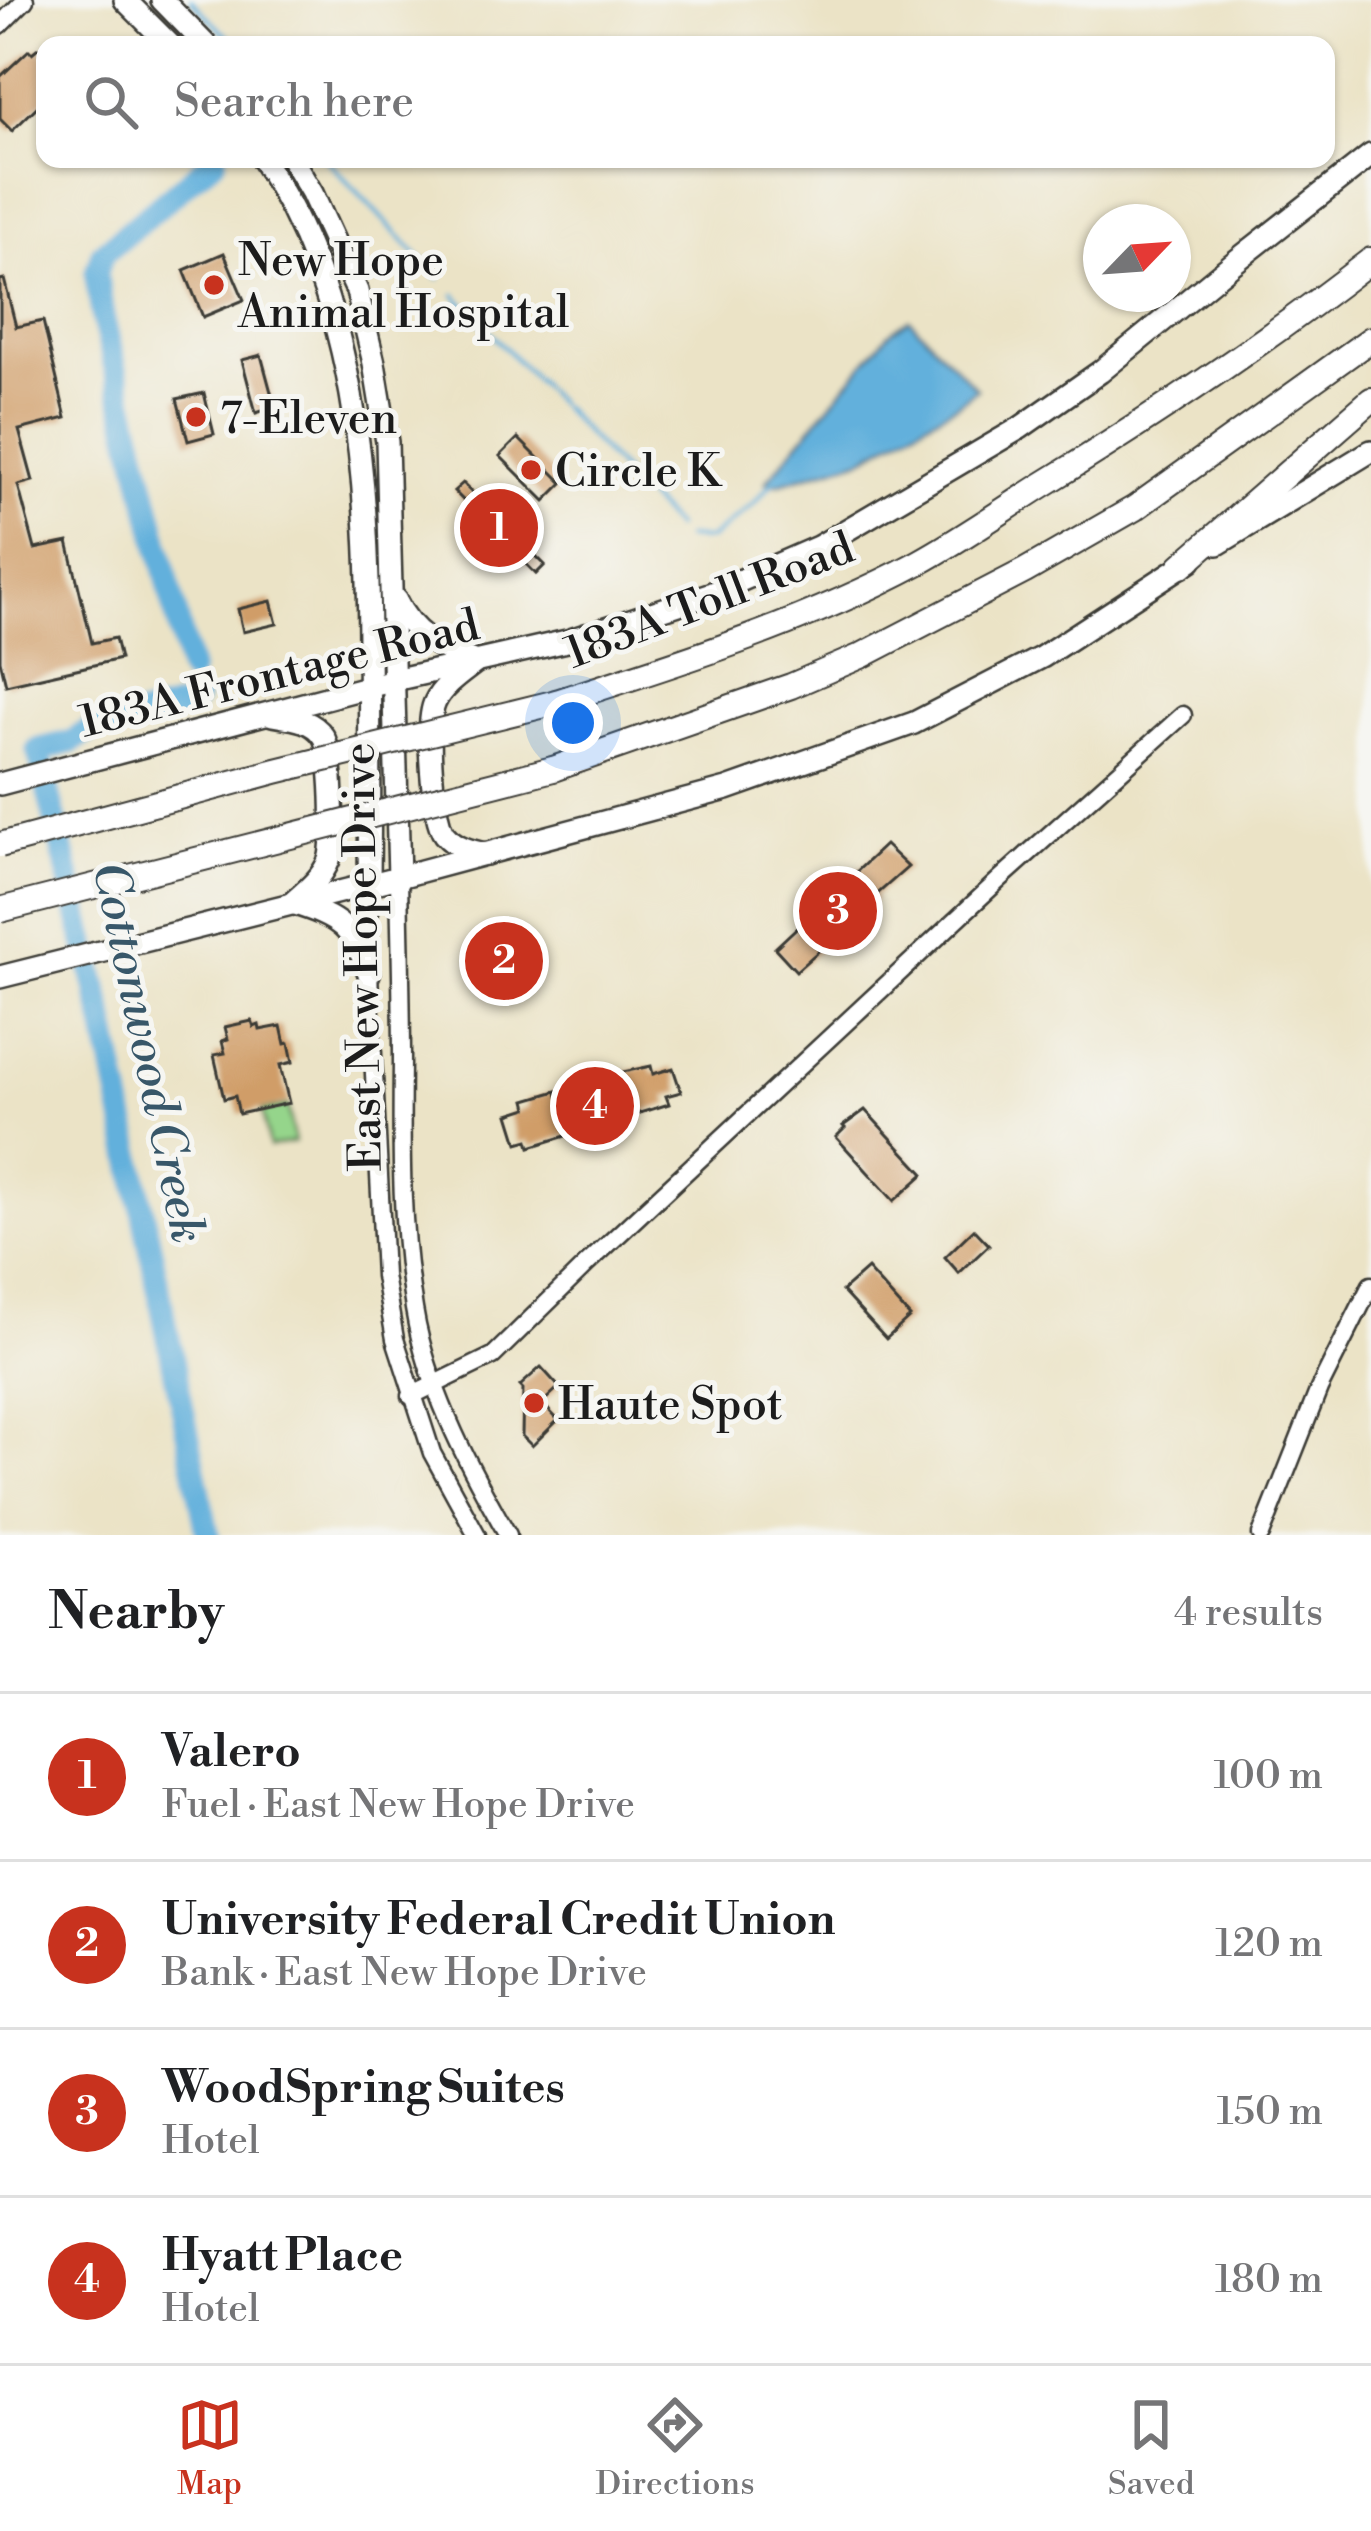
<!DOCTYPE html>
<html lang="en">
<head>
<meta charset="utf-8">
<style>
	body { margin:0; font-family:"Libre Bodoni",serif; background:#f6f6f6; color:#202124 }
	.compass { position:absolute; left:1083px; top:204px; width:108px; height:108px; border-radius:50%; background:#fff; box-shadow:0 3px 9px #0004; rotate:65deg }
	.you { position:absolute; left:573px; top:723px; width:42px; height:42px; margin:-30px; border:9px solid #fff; border-radius:50%; background:#1a73e8; box-shadow:0 0 0 18px #1a73e833 }
	.badge { display:grid; place-items:center; width:78px; height:78px; border-radius:50%; background:#c8321e; color:#fff; font-size:39px; font-weight:700 }
	.pin { position:absolute; translate:-50% -50%; border:6px solid #fff; box-shadow:0 3px 12px #0006 }
	.list { margin:0; padding:0; list-style:none }
	h2 { display:flex; justify-content:space-between; align-items:center; height:156px; margin:0; padding:0 48px; font-size:51px }
	h2 small { font-size:39px; font-weight:400; color:#757577 }
	.list li { display:grid; grid-template-columns:78px 1fr auto; gap:36px; align-items:center; box-sizing:border-box; height:168px; padding:0 48px; border-top:3px solid #e0e0e0 }
	.list b { display:block; font-size:45px; white-space:nowrap }
	.list p { margin:0; font-size:39px; white-space:nowrap; color:#757577 }
	.list em { font-size:39px; font-style:normal; color:#757577 }
	.icon { flex:none; width:66px; height:66px; fill:none; stroke:currentColor; stroke-width:2; stroke-linecap:round; stroke-linejoin:round }
	.map { position:relative; flex:none; width:1371px; height:1535px; overflow:hidden }
	.search { position:absolute; background:#fff; box-shadow:0 3px 9px #0004; left:36px; right:36px; top:36px; height:132px; display:flex; align-items:center; gap:30px; box-sizing:border-box; padding:0 42px; border-radius:24px; color:#757577; font-size:45px }
	.sheet { height:828px; background:#fff }
	nav { display:flex; justify-content:space-around; align-items:center; box-sizing:border-box; height:168px; border-top:3px solid #e0e0e0; background:#fff; font-size:33px; color:#757577 }
	nav a { display:grid; justify-items:center; gap:6px }
	nav .on { color:#c8321e }
	.map>svg:first-child { display:block }
	.green { fill:#95d58b; stroke:#587854; stroke-width:3 }
	.water { fill:#62b0dc; stroke:#3f667c; stroke-width:3 }
	.lines { fill:none; stroke-linecap:round; stroke-linejoin:round }
	.stream { stroke:#62b0dc; stroke-width:4.5 }
	.river { stroke:#62b0dc; stroke-width:24 }
	.building { fill:#d09d68 }
	.minor-casing { stroke:#3b3a36; stroke-width:21 }
	.major-casing { stroke:#3b3a36; stroke-width:26 }
	.highway-casing { stroke:#3b3a36; stroke-width:28 }
	.minor { stroke:#fff; stroke-width:16 }
	.major { stroke:#fff; stroke-width:21 }
	.highway { stroke:#fff; stroke-width:24 }
	.highway-bridge-casing { stroke:#3b3a36; stroke-width:28; stroke-linecap:butt }
	.highway-bridge { stroke:#fff; stroke-width:24 }
	.poi-dot { fill:#c8321e; stroke:#f6f6f2; stroke-width:4.5 }
	.labels { text-anchor:middle; stroke-width:10; stroke-linejoin:round; paint-order:stroke }
	.poi-label { font-size:45px; fill:#1c1c1c; stroke:#f6f6f2; text-anchor:start }
	.street-label { font-size:45px; fill:#1c1c1c; stroke:#f6f6f2 }
	.water-label { font-size:48px; font-style:italic; fill:#385769; stroke:#f6f6f2 }
</style>
</head>
<body>
<div class="map">
<svg width="1371" height="1535" viewBox="0 0 1371 1535">
	<rect width="100%" height="100%" fill="#f6f6f2"/>
	<filter id="ink" filterUnits="userSpaceOnUse"><feTurbulence type="fractalNoise" baseFrequency=".00833" numOctaves="2"/><feDisplacementMap in="SourceGraphic" scale="24" xChannelSelector="R" yChannelSelector="G"/><feConvolveMatrix kernelMatrix="1 2 1 2 8 2 1 2 1" color-interpolation-filters="sRGB"/></filter>
	<filter id="wash" filterUnits="userSpaceOnUse"><feTurbulence type="fractalNoise" baseFrequency=".004" numOctaves="4" result="noise"/><feDisplacementMap in="SourceGraphic" scale="48" xChannelSelector="R" yChannelSelector="G"/><feGaussianBlur stdDeviation="2.7" result="paint"/><feColorMatrix in="noise" values="0 0 0 0 0 0 0 0 0 0 0 0 0 0 0 0 0 1.4 0 .05"/><feComposite in="paint" operator="in"/></filter>
	<g filter="url(#wash)">
		<rect width="100%" height="100%" fill="#ebe3c6"/>
		<polygon class="green" points="288,1106 294,1142 269,1147 262,1111"/>
		<polygon class="water" points="909,319 977,389 958,404 861,459 778,484 766,482 889,333"/>
		<g class="lines">
			<g class="stream">
				<polyline points="191,0 236,45"/>
				<polyline points="326,159 439,278"/>
				<polyline points="455,295 675,527"/>
				<polyline points="686,538 710,539 752,505 775,480"/>
			</g>
			<g class="river">
				<polyline points="190,671 103,318 96,274 102,254 215,159"/>
				<polyline points="195,699 192,705 92,729 71,742 38,750 104,1018 208,1535"/>
			</g>
		</g>
		<g id="blocks">
			<g class="building">
				<polygon points="38,48 45,55 45,99 12,131 0,119 0,77 29,50 32,53"/>
				<polygon points="224,253 244,300 203,317 184,270"/>
				<polygon points="4,279 16,327 43,321 66,418 19,430 33,481 18,485 35,549 68,542 92,643 115,638 120,659 6,685 0,660 0,280"/>
				<polygon points="261,355 275,407 256,413 242,360"/>
				<polygon points="204,393 214,434 188,441 177,399"/>
				<polygon points="518,438 563,483 545,501 500,456"/>
				<polygon points="463,483 545,565 536,574 454,491"/>
				<polygon points="271,601 277,624 243,632 238,609"/>
				<polygon points="885,845 908,867 874,897 876,900 796,971 775,948"/>
				<polygon points="521,940 530,971 488,983 479,951"/>
				<polygon points="252,1021 254,1027 259,1025 260,1030 281,1026 285,1044 289,1043 293,1062 280,1065 289,1103 239,1114 235,1096 224,1099 214,1055 225,1053 222,1041 228,1039 225,1027"/>
				<polygon points="651,1066 653,1074 673,1068 681,1092 666,1096 669,1104 530,1147 528,1140 518,1143 509,1114 528,1108 526,1100 557,1091 558,1096 601,1083 599,1077"/>
				<polygon points="865,1110 924,1174 894,1201 836,1137 845,1128 843,1126"/>
				<polygon points="974,1229 989,1245 959,1273 945,1257"/>
				<polygon points="867,1269 910,1317 886,1339 842,1291"/>
				<polygon points="541,1367 559,1387 542,1403 558,1420 532,1446 522,1436 523,1389 520,1386"/>
			</g>
		</g>
	</g>
	<g filter="url(#ink)">
		<use href="#blocks" fill-opacity="0" stroke="#3b3a36" stroke-width="3"/>
		<g class="lines">
			<defs>
				<g id="minor">
					<polyline points="0,25 25,0"/>
					<path d="M 399,877 C 400,938 402,999 402,1061 C 401,1148 400,1239 417,1325 C 433,1399 471,1471 508,1535"/>
					<polyline points="369,884 369,974 384,1276 395,1339 432,1453 477,1535"/>
					<polyline points="411,1396 493,1356 588,1263 1001,878 1183,715"/>
					<polyline points="1261,1535 1319,1389 1371,1285"/>
				</g>
				<g id="major">
					<polyline points="125,0 170,45"/>
					<polyline points="162,0 206,45"/>
					<path d="M 262,159 C 357,303 368,478 369,645 C 370,725 370,805 369,884"/>
					<polyline points="292,159 312,193 357,291 374,363 387,442 399,877"/>
					<polyline points="1218,544 1371,451"/>
					<path d="M 395,599 C 412,636 439,648 476,662 C 462,673 442,686 435,702 C 425,721 432,817 444,834 C 455,847 470,851 486,854"/>
					<path d="M 272,715 C 290,718 312,719 323,736 C 333,751 335,842 329,860 C 322,878 307,890 292,903 C 340,918 353,927 369,974"/>
					<polyline points="0,784 394,680 567,641 712,593 818,547 1020,428 1100,372 1231,265 1371,155"/>
					<polyline points="0,977 399,877 727,789 914,723 1042,657 1191,560"/>
				</g>
				<g id="highway">
					<polyline points="1181,566 1371,400"/>
					<path d="M 553,703 C 675,664 804,624 918,563 C 960,540 1000,512 1041,486 C 1155,416 1266,342 1371,260"/>
					<polyline points="553,769 791,686 861,656 1025,571 1135,508 1371,339"/>
				</g>
			</defs>
			<use href="#minor" class="minor-casing"/>
			<use href="#major" class="major-casing"/>
			<use href="#highway" class="highway-casing"/>
			<use href="#minor" class="minor"/>
			<use href="#major" class="major"/>
			<use href="#highway" class="highway"/>
			<defs>
				<g id="highway-bridge">
					<polyline points="0,845 276,771 553,703"/>
					<polyline points="0,910 553,769"/>
				</g>
			</defs>
			<use href="#highway-bridge" class="highway-bridge-casing"/>
			<use href="#highway-bridge" class="highway-bridge"/>
		</g>
	</g>
	<g class="poi-dot">
		<circle cx="214" cy="285" r="12"/>
		<circle cx="196" cy="417" r="12"/>
		<circle cx="531" cy="470" r="12"/>
		<circle cx="534" cy="1403" r="12"/>
	</g>
	<g class="labels">
		<g class="poi-label">
			<text x="238" y="275">New Hope<tspan x="238" dy="52">Animal Hospital</tspan></text>
			<text x="220" y="433">7-Eleven</text>
			<text x="555" y="486">Circle K</text>
			<text x="558" y="1419">Haute Spot</text>
		</g>
		<g class="street-label">
			<text transform="translate(709 599) rotate(-21)" y="16">183A Toll Road</text>
			<text transform="translate(279 672) rotate(-14)" y="16">183A Frontage Road</text>
			<text transform="translate(361 957) rotate(-91)" y="16">East New Hope Drive</text>
		</g>
		<g class="water-label">
			<text transform="translate(150 1052) rotate(78)" y="17">Cottonwood Creek</text>
		</g>
	</g>
</svg>
<svg class="compass" viewBox="-18 -18 36 36"><path d="M0-13l5 13h-10z" fill="#e53935"/><path d="M0 13l5-13h-10z" fill="#757577"/></svg>
<div class="you"></div>
<div class="pin badge" style="left:499px;top:528px">1</div>
<div class="pin badge" style="left:504px;top:961px">2</div>
<div class="pin badge" style="left:838px;top:911px">3</div>
<div class="pin badge" style="left:595px;top:1106px">4</div>
<div class="search"><svg class="icon" aria-label="search" viewBox="0 0 24 24"><circle cx="10" cy="10" r="6"/><path d="M15 15l6 6"/></svg>Search here</div>
</div>
<section class="sheet">
<h2>Nearby<small>4 results</small></h2>
<ul class="list">
<li><span class="badge">1</span><div><b>Valero</b><p>Fuel · East New Hope Drive</p></div><em>100 m</em></li>
<li><span class="badge">2</span><div><b>University Federal Credit Union</b><p>Bank · East New Hope Drive</p></div><em>120 m</em></li>
<li><span class="badge">3</span><div><b>WoodSpring Suites</b><p>Hotel</p></div><em>150 m</em></li>
<li><span class="badge">4</span><div><b>Hyatt Place</b><p>Hotel</p></div><em>180 m</em></li>
</ul>
</section>
<nav>
<a class="on"><svg class="icon" aria-label="map" viewBox="0 0 24 24"><path d="M3 6l6-2 6 2 6-2v14l-6 2-6-2-6 2zM9 4v14M15 6v14"/></svg>Map</a>
<a><svg class="icon" aria-label="directions" viewBox="0 0 24 24"><path d="M12 3l9 9-9 9-9-9zM9 14v-3h6M13 9l2 2-2 2"/></svg>Directions</a>
<a><svg class="icon" aria-label="saved" viewBox="0 0 24 24"><path d="M7 4h10v16l-5-4-5 4z"/></svg>Saved</a>
</nav>
</body>
</html>
